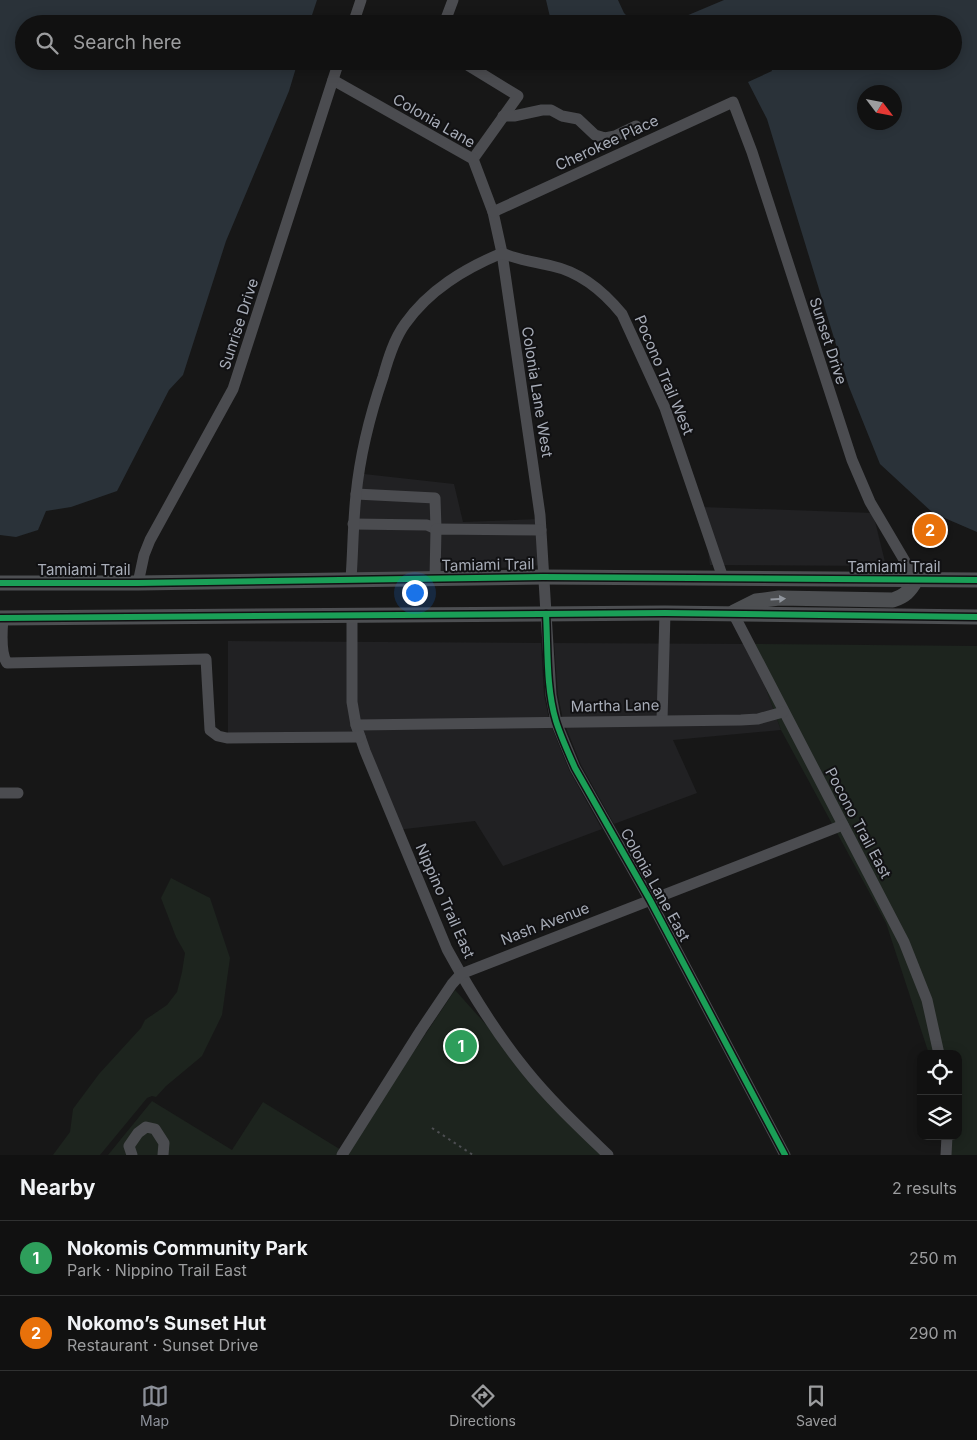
<!DOCTYPE html>
<html lang="en">
<head>
<meta charset="utf-8">
<style>
	body { margin:0; font-family:Inter,sans-serif; background:#1a1a1a; color:#f1f3f6 }
	.controls { position:absolute; right:15px; bottom:15px; display:grid; overflow:hidden; border-radius:10px; box-shadow:0 2px 12px #0003 }
	.controls button { width:45px; height:45px; display:grid; place-items:center; padding:0; border:0; border-bottom:1px solid #303131; background:#111; color:#f1f3f6; font:25px sans-serif }
	.compass { position:absolute; left:857px; top:85px; width:45px; height:45px; border-radius:50%; background:#111; box-shadow:0 2px 12px #0003; rotate:122deg }
	.you { position:absolute; left:414px; top:592px; width:18px; height:18px; margin:-12px; border:4px solid #fff; border-radius:50%; background:#1a73e8; box-shadow:0 0 0 8px #1a73e833 }
	.badge { display:grid; place-items:center; width:32px; height:32px; border-radius:50%; background:#8c9099; color:#fff; font-size:16px; font-weight:700 }
	.pin { position:absolute; translate:-50% -50%; border:2px solid #fff; box-shadow:0 1px 5px #0006 }
	.list { margin:0; padding:0; list-style:none }
	h2 { display:flex; justify-content:space-between; align-items:center; height:65px; margin:0; padding:0 20px; font-size:21px }
	h2 small { font-size:16px; font-weight:400; color:#9c9d9f }
	.list li { display:grid; grid-template-columns:32px 1fr auto; gap:15px; align-items:center; box-sizing:border-box; height:75px; padding:0 20px; border-top:1px solid #303131 }
	.list b { display:block; font-size:19px; white-space:nowrap }
	.list p { margin:0; font-size:16px; white-space:nowrap; color:#9c9d9f }
	.list em { font-size:16px; font-style:normal; color:#9c9d9f }
	.icon { flex:none; width:28px; height:28px; fill:none; stroke:currentColor; stroke-width:2; stroke-linecap:round; stroke-linejoin:round }
	.map { position:relative; flex:none; width:977px; height:1155px; overflow:hidden }
	.search { position:absolute; background:#111; box-shadow:0 2px 12px #0003; left:15px; right:15px; top:15px; height:55px; display:flex; align-items:center; gap:12px; box-sizing:border-box; padding:0 18px; border-radius:28px; color:#9c9d9f; font-size:19px }
	.sheet { height:215px; background:#111 }
	nav { display:flex; justify-content:space-around; align-items:center; box-sizing:border-box; height:70px; border-top:1px solid #303131; background:#111; font-size:14px; color:#9c9d9f }
	nav a { display:grid; justify-items:center; gap:2px }
	nav .on { color:#8c9099 }
	.map>svg:first-child { display:block }
	.built { fill:#212123 }
	.green { fill:#1d241e }
	.water { fill:#2a3239; fill-rule:evenodd }
	.lines { fill:none; stroke-linecap:round; stroke-linejoin:round }
	.path { stroke:#4d4e52; stroke-width:2; stroke-dasharray:2.5 4; stroke-linecap:butt }
	.minor { stroke:#4b4c50; stroke-width:11 }
	.major { stroke:#4d4f52; stroke-width:15 }
	.cycleway-casing { stroke:#111113; stroke-width:9 }
	.cycleway { stroke:#1a9f57; stroke-width:6 }
	.oneway { fill:#91969e }
	.labels { text-anchor:middle; stroke-width:4; stroke-linejoin:round; paint-order:stroke }
	.street-label { font-size:15px; fill:#a8adb8; stroke:#111113 }
</style>
</head>
<body>
<div class="map">
<svg width="977" height="1155" viewBox="0 0 977 1155">
	<rect width="100%" height="100%" fill="#171717"/>
	<g class="built">
		<polygon points="364,474 454,484 463,522 539,519 544,565 439,572 347,573"/>
		<polygon points="702,507 873,513 886,566 710,565"/>
		<polygon points="228,641 541,643 544,695 550,723 569,770 602,829 503,866 475,821 396,830 353,732 228,737"/>
		<polygon points="554,643 750,644 781,730 673,740 697,793 614,824 581,765 563,720 558,695"/>
	</g>
	<g class="green">
		<polygon points="750,644 977,646 977,1155 949,1155 945,1136 958,1136 958,1054 929,1054 886,923 781,730"/>
		<polygon points="171,878 210,898 230,958 222,1015 202,1056 166,1086 156,1097 152,1096 147,1098 100,1155 53,1155 70,1132 73,1109 99,1074 141,1028 145,1020 167,1005 177,992 182,972 185,953 176,937 161,898"/>
		<polygon points="455,990 603,1155 108,1155 152,1101 232,1150 263,1102 346,1153"/>
	</g>
	<g class="water">
		<polygon points="0,0 317,0 309,24 24,24 24,61 298,61 289,91 226,241 183,375 169,390 117,491 71,507 46,511 38,530 16,537 0,535"/>
		<polygon points="546,0 618,0 624,13 635,24 553,24 550,17"/>
		<path d="M 724,0 L 977,0 L 977,532 L 933,513 L 880,464 L 849,387 L 767,119 L 748,82 L 772,71 L 768,61 L 953,61 L 953,24 L 667,24 ZM 894,92 L 894,122 L 864,122 L 864,92 Z"/>
	</g>
	<g class="lines">
		<polyline class="path" points="432,1128 473,1155"/>
		<g class="minor">
			<polyline points="353,24 361,0"/>
			<polyline points="444,24 453,0"/>
			<polyline points="461,61 518,96 473,159"/>
			<polyline points="333,80 473,159 493,212 502,253 532,459 540,515 551,695 556,722 575,768 650,900 785,1155"/>
			<polyline points="503,116 514,116 542,110 551,110 562,116 578,119 595,135 605,138 615,136 636,126"/>
			<polyline points="493,212 733,102 752,152 852,460 870,502 916,580"/>
			<polyline points="353,524 427,525 436,529 435,498 356,494"/>
			<polyline points="435,578 436,529 541,530"/>
			<path d="M 351,579 C 353,551 353,523 356,495 C 360,455 370,415 383,377 C 388,359 394,339 405,324 C 429,290 464,269 502,253 C 518,260 535,262 552,266 C 580,272 604,292 622,314 L 665,408 L 723,578"/>
			<polyline points="138,583 144,555 150,540 233,389 339,61"/>
			<polyline points="733,613 904,942 927,1000 939,1054"/>
			<path d="M 352,615 L 352,702 L 356,725 L 365,751 L 447,949 C 470,991 496,1033 526,1070 C 550,1100 580,1128 608,1155"/>
			<path d="M 3,618 C 2,630 0,653 7,663 L 206,659 L 210,730 L 218,736 L 227,738 L 360,737"/>
			<polyline points="662,720 665,613"/>
			<polyline points="356,725 741,720 758,719 783,712"/>
			<polyline points="0,793 18,793"/>
			<polyline points="132,1155 129,1146 138,1133 146,1127 155,1129 164,1143 163,1155"/>
			<polyline points="342,1155 421,1030 452,984 461,974 843,825"/>
			<polyline points="946,1155 947,1136"/>
		</g>
		<g class="major">
			<polyline points="0,583 138,583 543,577 977,580"/>
			<path d="M 734,612 L 756,601 L 779,598 L 893,600 C 905,596 910,591 916,580"/>
			<polyline points="0,618 665,613 977,617"/>
		</g>
		<defs>
			<g id="cycleway">
				<polyline points="0,583 138,583 543,577 977,580"/>
				<path d="M 546,614 C 548,649 546,688 556,721 C 561,737 568,752 575,768 L 650,900 L 785,1155"/>
				<polyline points="0,618 665,613 977,617"/>
			</g>
		</defs>
		<use href="#cycleway" class="cycleway-casing"/>
		<use href="#cycleway" class="cycleway"/>
	</g>
	<defs><path id="oneway-solid" d="M-6-.8H1V-3.2L6.5 0L1 3.2V.8H-6Z" transform="scale(1.25)"/></defs>
	<use class="oneway" href="#oneway-solid" transform="translate(778 599) rotate(-4)"/>
	<g class="labels">
		<g class="street-label">
			<text transform="translate(434 121) rotate(30)" y="5">Colonia Lane</text>
			<text transform="translate(607 143) rotate(-25)" y="5">Cherokee Place</text>
			<text transform="translate(239 324) rotate(-72)" y="5">Sunrise Drive</text>
			<text transform="translate(828 341) rotate(72)" y="5">Sunset Drive</text>
			<text transform="translate(664 375) rotate(67)" y="5">Pocono Trail West</text>
			<text transform="translate(537 392) rotate(81)" y="5">Colonia Lane West</text>
			<text transform="translate(488 565) rotate(-1)" y="5">Tamiami Trail</text>
			<text x="894" y="572">Tamiami Trail</text>
			<text x="84" y="575">Tamiami Trail</text>
			<text transform="translate(615 706) rotate(-1)" y="5">Martha Lane</text>
			<text transform="translate(858 823) rotate(62)" y="5">Pocono Trail East</text>
			<text transform="translate(655 885) rotate(61)" y="5">Colonia Lane East</text>
			<text transform="translate(445 901) rotate(66)" y="5">Nippino Trail East</text>
			<text transform="translate(545 924) rotate(-21)" y="5">Nash Avenue</text>
		</g>
	</g>
</svg>
<div class="controls">
<button><svg class="icon" aria-label="locate" viewBox="0 0 24 24"><circle cx="12" cy="12" r="6"/><path d="M12 2v4M12 18v4M2 12h4M18 12h4"/></svg></button>
<button><svg class="icon" aria-label="layers" viewBox="0 0 24 24"><path d="M12 4l9 5-9 5-9-5zM3 14l9 5 9-5"/></svg></button>
</div>
<svg class="compass" viewBox="-18 -18 36 36"><path d="M0-13l5 13h-10z" fill="#e53935"/><path d="M0 13l5-13h-10z" fill="#9c9d9f"/></svg>
<div class="you"></div>
<div class="pin badge" style="left:461px;top:1046px;background:#2e9e5b">1</div>
<div class="pin badge" style="left:930px;top:530px;background:#e8710a">2</div>
<div class="search"><svg class="icon" aria-label="search" viewBox="0 0 24 24"><circle cx="10" cy="10" r="6"/><path d="M15 15l6 6"/></svg>Search here</div>
</div>
<section class="sheet">
<h2>Nearby<small>2 results</small></h2>
<ul class="list">
<li><span class="badge" style="background:#2e9e5b">1</span><div><b>Nokomis Community Park</b><p>Park · Nippino Trail East</p></div><em>250 m</em></li>
<li><span class="badge" style="background:#e8710a">2</span><div><b>Nokomo’s Sunset Hut</b><p>Restaurant · Sunset Drive</p></div><em>290 m</em></li>
</ul>
</section>
<nav>
<a class="on"><svg class="icon" aria-label="map" viewBox="0 0 24 24"><path d="M3 6l6-2 6 2 6-2v14l-6 2-6-2-6 2zM9 4v14M15 6v14"/></svg>Map</a>
<a><svg class="icon" aria-label="directions" viewBox="0 0 24 24"><path d="M12 3l9 9-9 9-9-9zM9 14v-3h6M13 9l2 2-2 2"/></svg>Directions</a>
<a><svg class="icon" aria-label="saved" viewBox="0 0 24 24"><path d="M7 4h10v16l-5-4-5 4z"/></svg>Saved</a>
</nav>
</body>
</html>
